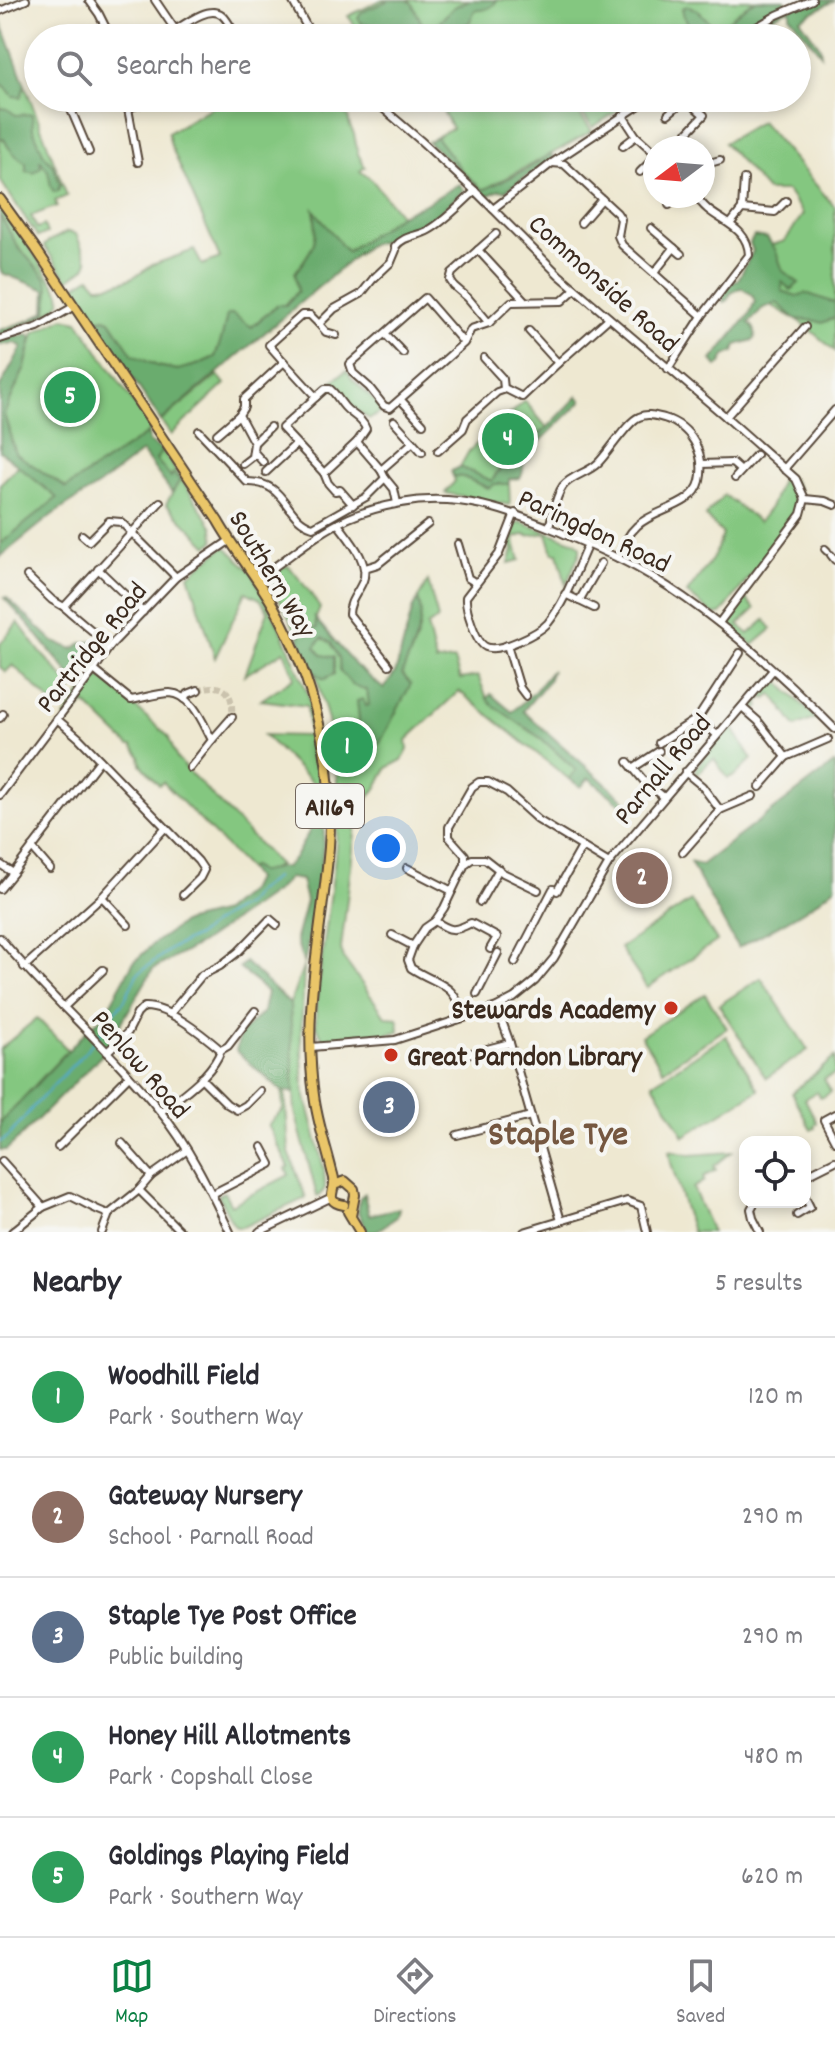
<!DOCTYPE html>
<html lang="en">
<head>
<meta charset="utf-8">
<style>
	body { margin:0; font-family:Dekko,sans-serif; background:#f2f2f3; color:#2b2b33 }
	.controls { position:absolute; right:24px; bottom:24px; display:grid; overflow:hidden; border-radius:16px; box-shadow:0 4px 12px #0003 }
	.controls button { width:72px; height:72px; display:grid; place-items:center; padding:0; border:0; border-bottom:2px solid #e1e1e2; background:#fff; color:#2b2b33; font:40px sans-serif }
	.compass { position:absolute; left:643px; top:136px; width:72px; height:72px; border-radius:50%; background:#fff; box-shadow:0 4px 12px #0003; rotate:254deg }
	.you { position:absolute; left:386px; top:848px; width:28px; height:28px; margin:-20px; border:6px solid #fff; border-radius:50%; background:#1a73e8; box-shadow:0 0 0 12px #1a73e833 }
	.badge { display:grid; place-items:center; width:52px; height:52px; border-radius:50%; background:#0b8043; color:#fff; font-size:26px; font-weight:700 }
	.pin { position:absolute; translate:-50% -50%; border:4px solid #fff; box-shadow:0 2px 8px #0006 }
	.list { margin:0; padding:0; list-style:none }
	h2 { display:flex; justify-content:space-between; align-items:center; height:104px; margin:0; padding:0 32px; font-size:34px }
	h2 small { font-size:26px; font-weight:400; color:#7c7c81 }
	.list li { display:grid; grid-template-columns:52px 1fr auto; gap:24px; align-items:center; box-sizing:border-box; height:120px; padding:0 32px; border-top:2px solid #e1e1e2 }
	.list b { display:block; font-size:30px; white-space:nowrap }
	.list p { margin:0; font-size:26px; white-space:nowrap; color:#7c7c81 }
	.list em { font-size:26px; font-style:normal; color:#7c7c81 }
	.icon { flex:none; width:44px; height:44px; fill:none; stroke:currentColor; stroke-width:2; stroke-linecap:round; stroke-linejoin:round }
	.map { position:relative; flex:none; width:835px; height:1232px; overflow:hidden }
	.search { position:absolute; background:#fff; box-shadow:0 4px 12px #0003; left:24px; right:24px; top:24px; height:88px; display:flex; align-items:center; gap:20px; box-sizing:border-box; padding:0 28px; border-radius:44px; color:#7c7c81; font-size:30px }
	.sheet { height:704px; background:#fff }
	nav { display:flex; justify-content:space-around; align-items:center; box-sizing:border-box; height:112px; border-top:2px solid #e1e1e2; background:#fff; font-size:22px; color:#7c7c81 }
	nav a { display:grid; justify-items:center; gap:4px }
	nav .on { color:#0b8043 }
	.map>svg:first-child { display:block }
	.green { fill:#84c780; stroke:#60784f; stroke-width:2 }
	.forest { fill:#6bac6e; stroke:#536b46; stroke-width:2 }
	.lines { fill:none; stroke-linecap:round; stroke-linejoin:round }
	.stream { stroke:#4fa9cc; stroke-width:2 }
	.minor-tunnel { stroke:#cac2ad; stroke-width:6; stroke-dasharray:6 3; stroke-linecap:butt }
	.minor-casing { stroke:#564639; stroke-width:10 }
	.major-casing { stroke:#564639; stroke-width:12 }
	.minor { stroke:#fff; stroke-width:6 }
	.major { stroke:#eac669; stroke-width:8 }
	.poi-dot { fill:#c8321e; stroke:#f6f6f2; stroke-width:3 }
	.labels { text-anchor:middle; stroke-width:8; stroke-linejoin:round; paint-order:stroke }
	.shield { fill:#f6f6f2; stroke:#73675e; stroke-width:2 }
	.shield-label { font-size:26px; font-weight:bold; fill:#3b2a1e }
	.street-label { font-size:28px; fill:#3b2a1e; stroke:#f6f6f2 }
	.poi-label { font-size:28px; font-weight:bold; fill:#3b2a1e; stroke:#f6f6f2; text-anchor:end }
	.district-label { font-size:36px; font-weight:bold; fill:#755740; stroke:#f6f6f2 }
</style>
</head>
<body>
<div class="map">
<svg width="835" height="1232" viewBox="0 0 835 1232">
	<rect width="100%" height="100%" fill="#f6f6f2"/>
	<filter id="ink" filterUnits="userSpaceOnUse"><feTurbulence type="fractalNoise" baseFrequency=".0125" numOctaves="2"/><feDisplacementMap in="SourceGraphic" scale="16" xChannelSelector="R" yChannelSelector="G"/><feConvolveMatrix kernelMatrix="1 2 1 2 8 2 1 2 1" color-interpolation-filters="sRGB"/></filter>
	<filter id="wash" filterUnits="userSpaceOnUse"><feTurbulence type="fractalNoise" baseFrequency=".006" numOctaves="4" result="noise"/><feDisplacementMap in="SourceGraphic" scale="32" xChannelSelector="R" yChannelSelector="G"/><feGaussianBlur stdDeviation="1.8" result="paint"/><feColorMatrix in="noise" values="0 0 0 0 0 0 0 0 0 0 0 0 0 0 0 0 0 1.4 0 .05"/><feComposite in="paint" operator="in"/></filter>
	<g filter="url(#wash)">
		<rect width="100%" height="100%" fill="#eee8d1"/>
		<g class="green">
			<polygon points="381,0 785,0 789,8 768,20 778,38 365,38 348,16"/>
			<polygon points="0,19 67,196 55,201 57,206 31,216 37,228 44,225 47,233 38,237 0,180"/>
			<path d="M 233,98 L 314,98 L 324,112 L 335,105 L 348,117 L 350,126 L 354,134 L 358,154 L 365,167 L 360,171 L 372,180 L 400,215 L 346,252 L 315,211 C 319,244 314,247 295,273 L 298,291 L 285,305 L 277,305 L 251,327 L 232,314 L 227,316 L 222,338 L 215,357 L 197,365 L 178,370 L 157,366 L 133,356 L 110,320 L 105,318 L 94,320 L 72,288 L 90,277 L 98,286 C 115,287 139,276 152,265 L 194,250 L 202,265 L 220,258 L 171,146 L 168,133 L 219,103 Z"/>
			<polygon points="436,98 567,98 592,131 551,154 483,190 463,172 436,137 452,128"/>
			<polygon points="570,98 637,98 593,127"/>
			<polygon points="761,121 835,207 835,351 801,322 765,302 753,251 785,241 803,214 787,191 767,191 724,143"/>
			<path d="M 0,204 L 60,293 L 61,301 C 54,311 46,315 36,320 L 47,312 L 49,288 L 46,279 L 18,247 L 0,215 Z"/>
			<polygon points="67,232 76,234 88,262 85,268 68,280 44,246 49,241"/>
			<polygon points="64,318 78,321 152,430 66,488 16,454 4,414 25,367 34,333"/>
			<polygon points="347,370 351,378 384,410 370,419 347,404 337,387 327,385"/>
			<polygon points="218,375 225,384 171,435 161,421"/>
			<polygon points="525,401 547,428 497,472 492,481 460,467 469,451"/>
			<polygon points="162,450 213,527 214,541 208,546 166,504 180,480 171,477 156,460"/>
			<polygon points="19,465 58,498 0,544 0,484"/>
			<path d="M 784,472 C 799,484 804,496 797,514 L 721,614 L 714,615 L 687,593 L 713,558 L 723,534 L 705,516 L 724,495 L 759,522 L 771,506 Z"/>
			<polygon points="453,476 463,477 488,488 495,483 509,484 510,505 445,493 455,481"/>
			<polygon points="520,522 576,542 580,547 580,552 566,585 558,553 553,553 547,533 527,536 526,534 514,538 520,560 509,563 513,550 510,542 516,524"/>
			<polygon points="225,546 252,572 284,636 308,694 322,755 327,806 316,804 314,784 264,735 309,736 307,706 261,700 295,677 284,651 245,675 268,611 260,599 246,592 215,658 189,575"/>
			<polygon points="289,566 309,591 320,608 316,618 317,628 303,630 299,637 274,589 272,574 280,567"/>
			<path d="M 428,581 L 438,619 L 427,626 L 436,662 L 454,660 L 460,679 L 478,676 L 487,698 L 493,705 L 542,739 L 576,770 L 569,779 L 459,691 L 407,740 L 408,750 L 402,760 L 387,768 L 377,787 L 364,805 L 356,825 L 341,949 L 344,959 L 386,1017 L 398,1018 L 399,1031 L 366,1039 L 323,1039 L 316,1025 L 316,1007 C 324,923 345,841 335,756 C 332,730 323,704 317,678 L 312,670 L 324,679 L 334,674 L 322,655 L 315,647 L 322,638 L 331,642 L 352,685 L 367,689 L 370,706 L 358,705 L 359,719 L 357,735 C 381,702 433,642 418,598 Z"/>
			<path d="M 746,599 L 755,609 L 738,625 L 749,634 L 765,620 L 772,629 L 753,645 C 725,624 722,627 746,599 Z"/>
			<polygon points="18,622 41,653 73,688 58,709 13,665 6,672 0,667 0,644"/>
			<polygon points="94,677 102,678 168,736 177,759 279,865 266,872 259,872 252,866 249,870 163,782 159,785 141,764 140,756 132,746 129,746 85,703 68,722 64,717"/>
			<path d="M 773,680 L 777,680 L 816,718 L 796,727 L 772,694 L 766,699 L 763,697 L 758,703 L 760,707 L 754,712 L 751,708 C 752,698 764,683 773,680 Z"/>
			<path d="M 732,727 L 752,759 L 736,775 L 728,778 L 714,759 L 708,763 L 697,775 C 693,764 706,761 707,751 Z"/>
			<polygon points="691,901 717,941 647,988 620,948"/>
			<polygon points="304,965 301,1039 304,1089 324,1169 325,1188 320,1196 317,1196 295,1112 289,1006"/>
			<polygon points="761,978 808,1050 766,1078 719,1005"/>
			<polygon points="705,994 727,1028 663,1070 641,1036"/>
			<polygon points="37,1018 68,1050 0,1123 0,1049"/>
			<polygon points="726,1036 759,1090 684,1136 653,1083"/>
			<polygon points="835,1057 835,1074 824,1079 831,1092 821,1098 817,1092 805,1099 817,1123 814,1125 815,1128 811,1130 792,1093"/>
			<polygon points="282,1091 285,1091 289,1152 306,1198 243,1227 236,1227 232,1222 218,1195 224,1192 231,1205 289,1175 286,1169 289,1167 268,1125 283,1110"/>
			<polygon points="669,1151 690,1155 732,1152 714,1166 716,1170 703,1177 704,1181 693,1188 712,1232 692,1232 671,1163"/>
		</g>
		<g class="forest">
			<path d="M 389,0 L 407,0 L 412,3 L 429,38 L 408,38 L 410,33 L 405,28 C 396,40 384,40 370,37 L 377,28 L 376,25 L 362,24 L 358,18 L 362,12 Z"/>
			<path d="M 469,0 L 497,0 C 493,8 483,11 475,10 L 469,23 L 462,26 L 462,38 L 441,38 L 436,25 L 454,7 Z"/>
			<polygon points="756,0 784,0 790,9 806,0 835,0 800,19 820,47 821,54 790,16 790,9 753,22 724,38 698,38 684,17 682,8 687,6 698,10 713,26 726,22 750,3"/>
			<polygon points="4,29 25,85 21,97 13,96 5,86 0,84 0,37"/>
			<path d="M 2,108 L 7,109 L 16,115 L 32,114 L 33,129 L 43,153 L 53,165 L 60,184 L 58,191 L 54,192 L 51,187 L 48,171 L 40,160 L 41,167 L 34,173 L 26,171 L 26,163 C 16,156 9,151 4,139 L 0,138 L 0,109 Z"/>
			<polygon points="436,137 463,172 483,190 524,171 551,154 554,158 505,191 500,190 487,196 428,142"/>
			<path d="M 459,184 L 464,190 L 438,214 L 386,241 L 368,245 L 161,421 L 94,320 L 105,318 L 110,320 L 133,355 L 157,366 L 178,370 L 197,365 L 215,357 L 222,337 L 227,315 L 232,314 L 252,327 L 277,305 L 286,305 L 298,291 L 295,273 C 314,247 319,242 314,210 L 347,252 L 400,215 L 425,204 Z"/>
			<polygon points="0,215 18,247 46,278 49,288 47,312 36,320 13,329 16,337 28,334 32,338 25,367 4,414 15,453 66,488 148,433 149,442 162,450 156,460 171,477 173,473 180,480 172,493 142,452 99,485 52,515 0,557 0,544 57,498 0,451 0,387 22,347 15,343 0,345 0,330 30,320 45,311 46,290 2,273 0,268"/>
			<path d="M 754,236 L 767,238 L 775,249 L 783,271 L 799,283 L 791,290 L 782,282 L 782,291 L 797,296 L 806,293 L 835,303 L 835,318 L 822,323 L 817,321 L 796,319 L 777,303 L 763,308 L 749,323 C 754,327 757,333 754,340 L 736,345 L 734,352 L 725,356 L 720,365 L 717,366 L 712,360 L 749,315 L 755,301 L 751,294 L 741,288 L 731,293 L 727,301 L 723,302 L 724,289 L 728,285 L 738,280 L 753,251 L 750,243 Z"/>
			<path d="M 578,396 L 582,401 L 525,456 L 526,459 C 521,465 525,472 520,478 L 509,479 L 509,484 L 495,484 L 489,488 L 463,477 L 453,476 L 451,471 L 460,467 L 492,481 L 497,473 L 547,428 Z"/>
			<polygon points="6,597 54,642 73,649 82,643 94,641 98,647 89,664 79,678 69,674 29,625 4,598"/>
			<path d="M 418,599 C 427,623 411,650 402,674 L 411,684 L 380,743 L 368,748 L 362,737 L 356,735 L 359,719 L 357,701 L 363,699 L 366,706 L 369,705 L 367,690 L 352,685 L 340,671 L 339,658 L 331,643 L 322,638 L 315,647 L 322,655 L 334,657 L 334,674 L 324,679 L 312,670 L 299,638 L 303,630 L 317,628 L 315,618 L 356,666 L 384,689 L 396,671 L 413,607 Z"/>
			<polygon points="552,670 548,681 523,711 631,806 627,809 589,778 581,787 569,779 576,770 542,739 494,706 487,699 491,694 512,712 535,691"/>
			<path d="M 835,763 L 835,887 C 807,913 771,928 738,948 L 690,862 L 701,865 Z"/>
			<path d="M 315,804 L 326,807 L 321,872 L 304,965 L 296,939 L 306,901 L 301,880 L 289,878 L 276,891 L 200,944 L 153,969 L 103,1054 L 18,1139 L 6,1150 L 0,1150 L 0,1123 L 91,1026 L 103,1017 L 133,963 L 153,944 L 184,922 L 223,912 L 250,889 L 255,879 L 249,870 L 251,866 L 259,872 C 269,872 276,866 286,867 L 294,859 L 310,830 L 299,817 Z"/>
			<polygon points="245,962 290,1004 294,1093 282,1091 236,1051 240,1034 263,1012 267,992 239,968"/>
			<polygon points="364,1194 369,1215 399,1208 397,1217 375,1232 367,1232 358,1212 360,1198"/>
		</g>
		<g class="lines">
			<polyline class="stream" points="0,1142 9,1136 33,1107 85,1052 105,1027 114,1024 112,1015 124,1001 137,974 172,948 197,936 220,919 245,905 257,891 275,878"/>
		</g>
	</g>
	<g filter="url(#ink)">
		<g class="lines">
			<path class="minor-tunnel" d="M 198,690 C 224,681 234,692 232,717"/>
			<defs>
				<g id="minor">
					<polyline points="89,0 99,14 111,38"/>
					<polyline points="155,0 176,31"/>
					<polyline points="292,0 313,38"/>
					<polyline points="0,11 26,0"/>
					<polyline points="91,38 108,32"/>
					<path d="M 162,38 C 177,31 207,3 222,15 C 228,20 233,31 237,38"/>
					<polyline points="738,38 777,15 812,0"/>
					<polyline points="66,98 89,152"/>
					<polyline points="126,98 138,162"/>
					<polyline points="371,98 420,140 475,191 559,275 726,417 796,479 805,499"/>
					<polyline points="684,98 704,115 688,132"/>
					<polyline points="128,108 160,98"/>
					<polyline points="668,114 687,98"/>
					<polyline points="623,116 636,136 655,153"/>
					<polyline points="623,146 636,136"/>
					<polyline points="665,148 668,144"/>
					<polyline points="552,163 564,164 617,213 621,219 618,236 622,245 702,316"/>
					<polyline points="703,165 720,160"/>
					<polyline points="640,172 655,157"/>
					<polyline points="669,205 673,199 680,196"/>
					<polyline points="493,209 552,163 650,98"/>
					<polyline points="742,209 744,179"/>
					<polyline points="581,223 602,199"/>
					<polyline points="731,223 742,209 775,212 786,201"/>
					<polyline points="651,228 681,254"/>
					<polyline points="478,250 525,301"/>
					<polyline points="654,273 674,248"/>
					<polyline points="489,323 511,302 562,301 575,289"/>
					<polyline points="319,324 326,332 336,335"/>
					<polyline points="529,331 558,363"/>
					<polyline points="385,334 403,353"/>
					<polyline points="0,339 38,327 73,307"/>
					<polyline points="464,343 390,408 384,406 369,387 353,373 350,364 425,298 464,343 471,329 489,323 468,298 454,286 450,280 452,273 496,234"/>
					<polyline points="484,358 503,379 504,389"/>
					<polyline points="284,362 316,397 282,428 324,473 357,442 381,470 385,478"/>
					<path d="M 668,369 L 702,316 L 749,255 C 748,222 709,221 697,196"/>
					<path d="M 316,397 L 325,389 L 330,389 C 336,394 338,399 343,405 C 350,415 362,417 366,429 L 357,442"/>
					<polyline points="401,400 423,424"/>
					<polyline points="726,417 805,327"/>
					<polyline points="394,421 422,452"/>
					<path d="M 199,431 L 247,482 C 287,481 284,519 313,527 L 366,497 L 385,478 L 394,489 L 397,503"/>
					<polyline points="217,434 239,415"/>
					<polyline points="254,443 270,427"/>
					<polyline points="253,451 263,462"/>
					<polyline points="438,451 463,429 467,419 497,392 506,389 522,397 558,363 609,318"/>
					<path d="M 243,464 L 252,457 L 254,443 L 239,415 L 244,407 L 244,399 L 284,362 L 269,345 L 302,315 L 310,315 L 319,324 L 334,309 L 361,294 L 373,279 L 391,262 L 396,250 L 395,247 C 404,235 417,237 429,230 C 446,220 461,204 475,191"/>
					<polyline points="702,464 732,463 741,471"/>
					<polyline points="784,469 835,410"/>
					<polyline points="381,470 413,442"/>
					<polyline points="266,472 296,444"/>
					<polyline points="324,473 328,483 335,491 340,490 353,505"/>
					<polyline points="735,478 756,455"/>
					<polyline points="805,499 825,501 835,505"/>
					<path d="M 515,513 L 499,554 L 466,597 C 465,608 476,643 486,647 C 499,653 539,633 548,623 C 566,601 576,570 588,544"/>
					<path d="M 338,524 C 349,539 372,564 362,583 C 357,594 349,602 349,614 L 389,665"/>
					<path d="M 549,527 C 553,514 555,497 563,486 C 572,475 588,473 598,463 C 609,452 628,421 639,417 C 648,413 655,416 664,418 C 691,426 706,453 700,481 C 694,507 654,509 637,526 C 627,535 623,546 618,558"/>
					<polyline points="82,535 89,541 109,521 121,522 176,577"/>
					<polyline points="458,544 468,578 476,583"/>
					<polyline points="825,549 827,551"/>
					<polyline points="831,555 835,560"/>
					<polyline points="365,568 378,564 428,524"/>
					<polyline points="98,569 143,612"/>
					<polyline points="27,576 52,600 64,607 110,646"/>
					<path d="M 257,579 C 288,559 315,533 349,518 C 365,511 384,506 401,503 C 459,492 507,510 560,532 C 586,544 612,554 637,568 C 708,607 778,671 835,729"/>
					<polyline points="565,594 594,608"/>
					<polyline points="579,601 601,563"/>
					<polyline points="64,607 160,502"/>
					<polyline points="719,623 801,514 805,499"/>
					<polyline points="507,645 520,688 526,696"/>
					<path d="M 94,670 L 131,700 C 144,698 158,693 170,693 C 192,694 203,723 212,740 L 190,768"/>
					<polyline points="185,699 188,694 198,690"/>
					<polyline points="742,707 758,721 786,757"/>
					<polyline points="0,718 3,714"/>
					<polyline points="698,718 717,735"/>
					<polyline points="57,719 79,738 198,861 204,870 200,878 183,895"/>
					<polyline points="212,740 232,717"/>
					<polyline points="659,743 698,718 740,653"/>
					<polyline points="628,762 644,781 664,797"/>
					<polyline points="633,768 659,751"/>
					<polyline points="760,787 786,757 828,739"/>
					<polyline points="0,795 94,670 110,646 176,577 229,541"/>
					<polyline points="720,810 753,796"/>
					<polyline points="32,848 50,869"/>
					<polyline points="683,852 720,810 702,786 685,772"/>
					<polyline points="0,864 13,873 0,889"/>
					<polyline points="465,864 472,859 485,859 503,873 538,890"/>
					<polyline points="407,868 452,891"/>
					<polyline points="13,873 100,760"/>
					<polyline points="557,891 582,847"/>
					<polyline points="102,897 128,925"/>
					<polyline points="480,902 499,869"/>
					<path d="M 435,921 C 450,931 454,932 471,923 L 497,937 L 490,949"/>
					<polyline points="392,935 413,946"/>
					<path d="M 0,938 C 50,998 110,1049 159,1110 C 189,1146 210,1190 230,1232"/>
					<polyline points="515,962 553,889"/>
					<polyline points="24,967 102,897 165,828"/>
					<polyline points="477,994 498,953"/>
					<polyline points="64,1007 103,970"/>
					<polyline points="497,1007 510,1043 561,1221"/>
					<polyline points="170,1014 202,975 220,966 238,952 270,919 277,925"/>
					<path d="M 464,1018 C 453,981 441,987 411,968 L 408,960 L 413,946 L 425,928 L 435,921 L 444,908 L 465,864 L 465,855 L 449,837 L 449,827 L 472,787 L 479,782 L 488,782 L 507,792 L 538,820 L 609,863"/>
					<polyline points="311,1047 395,1040 497,1007 514,998 535,981 554,958 609,863 773,670"/>
					<polyline points="221,1050 228,1046 255,1011"/>
					<path d="M 107,1052 L 128,1032 L 137,1014 L 144,1007 C 168,1006 202,1034 221,1050 C 212,1076 181,1094 161,1112"/>
					<polyline points="437,1062 510,1043"/>
					<polyline points="201,1078 227,1104 237,1110 246,1105 260,1091"/>
					<polyline points="835,1114 824,1120 835,1141"/>
					<polyline points="457,1135 531,1116"/>
					<polyline points="122,1143 151,1176"/>
					<polyline points="58,1147 129,1076"/>
					<polyline points="2,1161 43,1207"/>
					<polyline points="805,1176 835,1161"/>
					<polyline points="139,1190 181,1232"/>
					<polyline points="212,1194 271,1164 262,1147"/>
					<polyline points="755,1202 751,1209 753,1218 760,1232"/>
					<polyline points="797,1215 810,1207 805,1197"/>
					<path d="M 12,1232 L 43,1207 L 70,1196 C 84,1202 95,1210 109,1214 L 139,1190 L 151,1176 L 186,1151"/>
					<polyline points="102,1232 109,1214"/>
					<polyline points="259,1232 332,1197"/>
					<polyline points="524,1232 627,1201 641,1206 647,1232"/>
				</g>
				<g id="major">
					<path d="M 0,199 L 36,249 L 218,521 C 235,551 257,577 274,607 C 314,679 335,764 329,847 C 322,930 302,1011 314,1095 C 317,1121 326,1146 332,1171 C 333,1175 335,1179 334,1183 C 333,1195 326,1202 344,1205"/>
					<polyline points="334,1185 345,1181 354,1189 355,1195 351,1216"/>
					<polyline points="348,1212 360,1232"/>
				</g>
			</defs>
			<use href="#minor" class="minor-casing"/>
			<use href="#major" class="major-casing"/>
			<use href="#minor" class="minor"/>
			<use href="#major" class="major"/>
		</g>
	</g>
	<g class="poi-dot">
		<circle cx="671" cy="1008" r="8"/>
		<circle cx="391" cy="1055" r="8"/>
	</g>
	<g class="labels">
		<rect class="shield" x="296" y="784" width="68" height="44" rx="6"/>
		<g class="shield-label">
			<text x="330" y="815">A1169</text>
		</g>
		<g class="street-label">
			<text transform="translate(605 282) rotate(42)" y="10">Commonside Road</text>
			<text transform="translate(595 529) rotate(25)" y="10">Paringdon Road</text>
			<text transform="translate(274 573) rotate(59)" y="10">Southern Way</text>
			<text transform="translate(90 646) rotate(-51)" y="10">Partridge Road</text>
			<text transform="translate(661 768) rotate(-50)" y="10">Parnall Road</text>
			<text transform="translate(142 1063) rotate(49)" y="10">Penlow Road</text>
		</g>
		<g class="poi-label">
			<text x="655" y="1018">Stewards Academy</text>
			<text x="407" y="1065" text-anchor="start">Great Parndon Library</text>
		</g>
		<g class="district-label">
			<text x="558" y="1144">Staple Tye</text>
		</g>
	</g>
</svg>
<div class="controls">
<button><svg class="icon" aria-label="locate" viewBox="0 0 24 24"><circle cx="12" cy="12" r="6"/><path d="M12 2v4M12 18v4M2 12h4M18 12h4"/></svg></button>
</div>
<svg class="compass" viewBox="-18 -18 36 36"><path d="M0-13l5 13h-10z" fill="#e53935"/><path d="M0 13l5-13h-10z" fill="#7c7c81"/></svg>
<div class="you"></div>
<div class="pin badge" style="left:347px;top:747px;background:#2e9e5b">1</div>
<div class="pin badge" style="left:642px;top:878px;background:#8d6e63">2</div>
<div class="pin badge" style="left:389px;top:1107px;background:#5c6f8a">3</div>
<div class="pin badge" style="left:508px;top:439px;background:#2e9e5b">4</div>
<div class="pin badge" style="left:70px;top:397px;background:#2e9e5b">5</div>
<div class="search"><svg class="icon" aria-label="search" viewBox="0 0 24 24"><circle cx="10" cy="10" r="6"/><path d="M15 15l6 6"/></svg>Search here</div>
</div>
<section class="sheet">
<h2>Nearby<small>5 results</small></h2>
<ul class="list">
<li><span class="badge" style="background:#2e9e5b">1</span><div><b>Woodhill Field</b><p>Park · Southern Way</p></div><em>120 m</em></li>
<li><span class="badge" style="background:#8d6e63">2</span><div><b>Gateway Nursery</b><p>School · Parnall Road</p></div><em>290 m</em></li>
<li><span class="badge" style="background:#5c6f8a">3</span><div><b>Staple Tye Post Office</b><p>Public building</p></div><em>290 m</em></li>
<li><span class="badge" style="background:#2e9e5b">4</span><div><b>Honey Hill Allotments</b><p>Park · Copshall Close</p></div><em>480 m</em></li>
<li><span class="badge" style="background:#2e9e5b">5</span><div><b>Goldings Playing Field</b><p>Park · Southern Way</p></div><em>620 m</em></li>
</ul>
</section>
<nav>
<a class="on"><svg class="icon" aria-label="map" viewBox="0 0 24 24"><path d="M3 6l6-2 6 2 6-2v14l-6 2-6-2-6 2zM9 4v14M15 6v14"/></svg>Map</a>
<a><svg class="icon" aria-label="directions" viewBox="0 0 24 24"><path d="M12 3l9 9-9 9-9-9zM9 14v-3h6M13 9l2 2-2 2"/></svg>Directions</a>
<a><svg class="icon" aria-label="saved" viewBox="0 0 24 24"><path d="M7 4h10v16l-5-4-5 4z"/></svg>Saved</a>
</nav>
</body>
</html>
